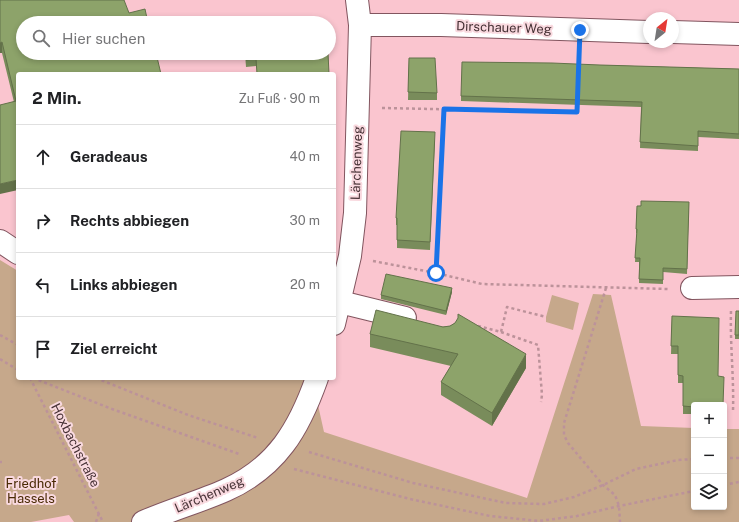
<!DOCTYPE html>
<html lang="de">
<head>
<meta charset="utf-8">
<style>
	body { margin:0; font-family:"Public Sans",sans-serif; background:#f6f6f6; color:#202124 }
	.controls { position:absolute; right:12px; bottom:12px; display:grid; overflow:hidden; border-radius:4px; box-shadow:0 2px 6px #0003 }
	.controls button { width:36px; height:36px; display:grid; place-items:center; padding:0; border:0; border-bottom:1px solid #e0e0e0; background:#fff; color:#202124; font:20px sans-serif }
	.compass { position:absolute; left:643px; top:12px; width:36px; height:36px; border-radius:50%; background:#fff; box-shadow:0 2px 6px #0003; rotate:30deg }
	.stop { position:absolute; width:12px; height:12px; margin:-9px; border:3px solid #1a73e8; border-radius:50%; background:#fff }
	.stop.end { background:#1a73e8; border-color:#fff; box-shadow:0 1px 4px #0008 }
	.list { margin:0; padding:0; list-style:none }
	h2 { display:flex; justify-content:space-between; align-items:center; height:52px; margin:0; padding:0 16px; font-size:17px }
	h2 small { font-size:13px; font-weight:400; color:#757577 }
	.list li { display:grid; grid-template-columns:26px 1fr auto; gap:12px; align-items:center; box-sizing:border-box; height:64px; padding:0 16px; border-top:1px solid #e0e0e0 }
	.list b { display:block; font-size:15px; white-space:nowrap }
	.list em { font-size:13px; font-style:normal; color:#757577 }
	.icon { flex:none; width:22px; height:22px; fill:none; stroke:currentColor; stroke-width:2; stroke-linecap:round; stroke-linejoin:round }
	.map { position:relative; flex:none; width:739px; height:522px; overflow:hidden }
	.search { position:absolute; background:#fff; box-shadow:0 2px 6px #0003; left:16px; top:16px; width:320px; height:44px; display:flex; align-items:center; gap:10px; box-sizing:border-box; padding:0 14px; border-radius:22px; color:#757577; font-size:15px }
	.panel { position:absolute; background:#fff; box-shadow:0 2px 6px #0003; left:16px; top:72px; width:320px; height:308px; border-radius:4px }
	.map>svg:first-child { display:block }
	.green { fill:#c6a88b }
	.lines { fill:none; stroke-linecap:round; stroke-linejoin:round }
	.minor-casing { stroke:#82555f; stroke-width:24 }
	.path { stroke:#bc929a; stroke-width:2.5; stroke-dasharray:3 3; stroke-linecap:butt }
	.minor { stroke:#fff; stroke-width:22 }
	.wall { fill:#798c5b }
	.shaded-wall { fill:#63724a }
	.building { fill:#8da36a; stroke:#63724a }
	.route { stroke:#1a73e8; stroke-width:5 }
	.labels { text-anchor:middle; stroke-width:4; stroke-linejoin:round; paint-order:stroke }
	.street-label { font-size:13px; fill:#463135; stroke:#f9d9df }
	.park-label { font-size:13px; fill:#492a04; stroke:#f9d9df }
</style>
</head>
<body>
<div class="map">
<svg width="739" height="522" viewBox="0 0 739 522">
	<rect width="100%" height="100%" fill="#fac5cf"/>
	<g class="green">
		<polygon points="0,260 18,271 18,378 312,378 324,432 527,498 593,294 611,295 641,426 694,428 694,507 724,507 724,429 739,429 739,522 74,522 69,515 31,522 0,522"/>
		<polygon points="552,295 579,303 573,330 546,322 546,317"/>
	</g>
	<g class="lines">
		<defs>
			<g id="minor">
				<polyline points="360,25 441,25 649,32"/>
				<polyline points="673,32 739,34"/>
				<polyline points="0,241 18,253"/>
				<polyline points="692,288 739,287"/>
				<polyline points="340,302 405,318"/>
				<polyline points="334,324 350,256 355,213 360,25 357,0"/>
				<path d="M 143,522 C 170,510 199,502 226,490 C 277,467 299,429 317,378"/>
			</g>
		</defs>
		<use href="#minor" class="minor-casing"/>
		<g class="path">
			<polyline points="579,67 579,54"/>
			<polyline points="382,108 577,112 578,102"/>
			<polyline points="373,261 436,273 482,284 668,289"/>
			<polyline points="436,273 444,109"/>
			<polyline points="606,288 564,423 564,435 568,443 603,485 615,495 619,506 620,522"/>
			<path d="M 731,311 C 730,345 734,377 733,411"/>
			<polyline points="478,326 501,332 507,307 546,317"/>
			<polyline points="501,332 538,345 542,395 541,402"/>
			<polyline points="0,335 18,345"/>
			<polyline points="0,359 18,370"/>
			<polyline points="30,378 103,522"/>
			<polyline points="33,378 112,409 239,454"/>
			<polyline points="96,378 188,415 258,438"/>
			<polyline points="309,452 413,483 506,503 544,504 574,497 603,485 636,469 678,460 694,459"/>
			<polyline points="724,458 739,458"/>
			<polyline points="0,462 2,462"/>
			<polyline points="294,469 410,499 490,516 539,521 577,516 619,506 694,491"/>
			<polyline points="724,485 739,482"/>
			<polyline points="96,522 99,513"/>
		</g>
		<use href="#minor" class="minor"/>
	</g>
	<g class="wall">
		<polygon points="0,0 124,0 18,190 14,102 2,53"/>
		<polygon points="245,53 328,53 256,66 246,67"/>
		<polygon points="409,58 437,93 437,100 408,100"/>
		<polygon points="600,65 739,69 739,139 698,137 698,151 640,148 641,107 461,101 461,96"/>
		<polygon points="435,140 430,250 397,248 397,225 396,225 396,218"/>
		<polygon points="689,202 687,274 663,272 663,284 639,283 639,262 635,262 637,233 636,233 637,206"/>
		<polygon points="452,292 446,315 381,299 381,295"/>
		<polygon points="739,311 739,339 735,339 735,335"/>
		<polygon points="672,316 694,405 694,414 683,414 683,383 678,383 678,354 671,354"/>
		<polygon points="455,323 526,368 492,426 441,395 441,382 451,366 370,347 370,334 450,326"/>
	</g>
	<g class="shaded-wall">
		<polygon points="2,42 2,53 0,53 0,43"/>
		<polygon points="18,180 18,190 0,194 0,184"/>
		<polygon points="452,288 452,292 446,315 446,311"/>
		<polygon points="526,354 526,368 492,426 492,413"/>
	</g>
	<g class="building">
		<polygon points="0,0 124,0 129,13 145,9 148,23 23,23 23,53 156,53 161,74 18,74 18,180 0,184 0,105 16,101 2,42 0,43"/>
		<polygon points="327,21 327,23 290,23 290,22"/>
		<polygon points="246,53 328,53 329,74 257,74 256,59 246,60"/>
		<polygon points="409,58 435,58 437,93 408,92"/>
		<polygon points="462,62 552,63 600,65 739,69 739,134 698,131 698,146 640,142 642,102 461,96"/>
		<polygon points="401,131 435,132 430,242 397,240 397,218 396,218"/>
		<polygon points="641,201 689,202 687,269 663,268 663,280 639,279 640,258 635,258 637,229 636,229 637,206 641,206"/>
		<polygon points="386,274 452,288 446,311 381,295"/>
		<polygon points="376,310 443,327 450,326 455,323 458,318 458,314 526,354 492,413 441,382 458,354 370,334"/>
		<polygon points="736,311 739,311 739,335 735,335"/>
		<polygon points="672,316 719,318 718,376 724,377 723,405 694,405 694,407 683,406 683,376 678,375 678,346 671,346"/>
	</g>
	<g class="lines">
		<polyline class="route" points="436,273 444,109 577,112 580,30"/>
	</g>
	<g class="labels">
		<g class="street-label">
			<text transform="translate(504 27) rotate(2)" y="5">Dirschauer Weg</text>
			<text transform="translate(356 163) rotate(-88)" y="5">Lärchenweg</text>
			<text transform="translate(76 445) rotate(63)" y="5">Hoxbachstraße</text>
			<text transform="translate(209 494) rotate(-23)" y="5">Lärchenweg</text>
		</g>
		<g class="park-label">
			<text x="31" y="488">Friedhof<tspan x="31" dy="15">Hassels</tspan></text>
		</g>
	</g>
</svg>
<div class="controls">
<button>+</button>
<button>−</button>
<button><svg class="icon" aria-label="layers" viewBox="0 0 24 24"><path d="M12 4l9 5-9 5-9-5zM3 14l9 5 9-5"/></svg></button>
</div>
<svg class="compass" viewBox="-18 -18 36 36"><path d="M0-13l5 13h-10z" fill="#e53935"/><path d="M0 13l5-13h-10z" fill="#757577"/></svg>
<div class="stop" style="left:436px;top:273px"></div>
<div class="stop end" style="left:580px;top:30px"></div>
<div class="search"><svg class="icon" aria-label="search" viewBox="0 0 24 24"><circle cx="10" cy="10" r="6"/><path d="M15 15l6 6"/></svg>Hier suchen</div>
<section class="panel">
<h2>2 Min.<small>Zu Fuß · 90 m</small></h2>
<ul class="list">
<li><svg class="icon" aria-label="ahead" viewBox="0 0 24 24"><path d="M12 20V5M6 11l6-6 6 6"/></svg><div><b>Geradeaus</b></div><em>40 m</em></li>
<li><svg class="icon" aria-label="right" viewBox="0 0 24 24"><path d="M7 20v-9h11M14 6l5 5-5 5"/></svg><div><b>Rechts abbiegen</b></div><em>30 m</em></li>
<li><svg class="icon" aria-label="left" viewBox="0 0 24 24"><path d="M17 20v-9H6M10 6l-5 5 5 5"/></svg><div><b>Links abbiegen</b></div><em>20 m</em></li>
<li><svg class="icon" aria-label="arrive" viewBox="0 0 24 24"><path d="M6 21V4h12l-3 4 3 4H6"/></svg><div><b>Ziel erreicht</b></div></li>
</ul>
</section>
</div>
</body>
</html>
